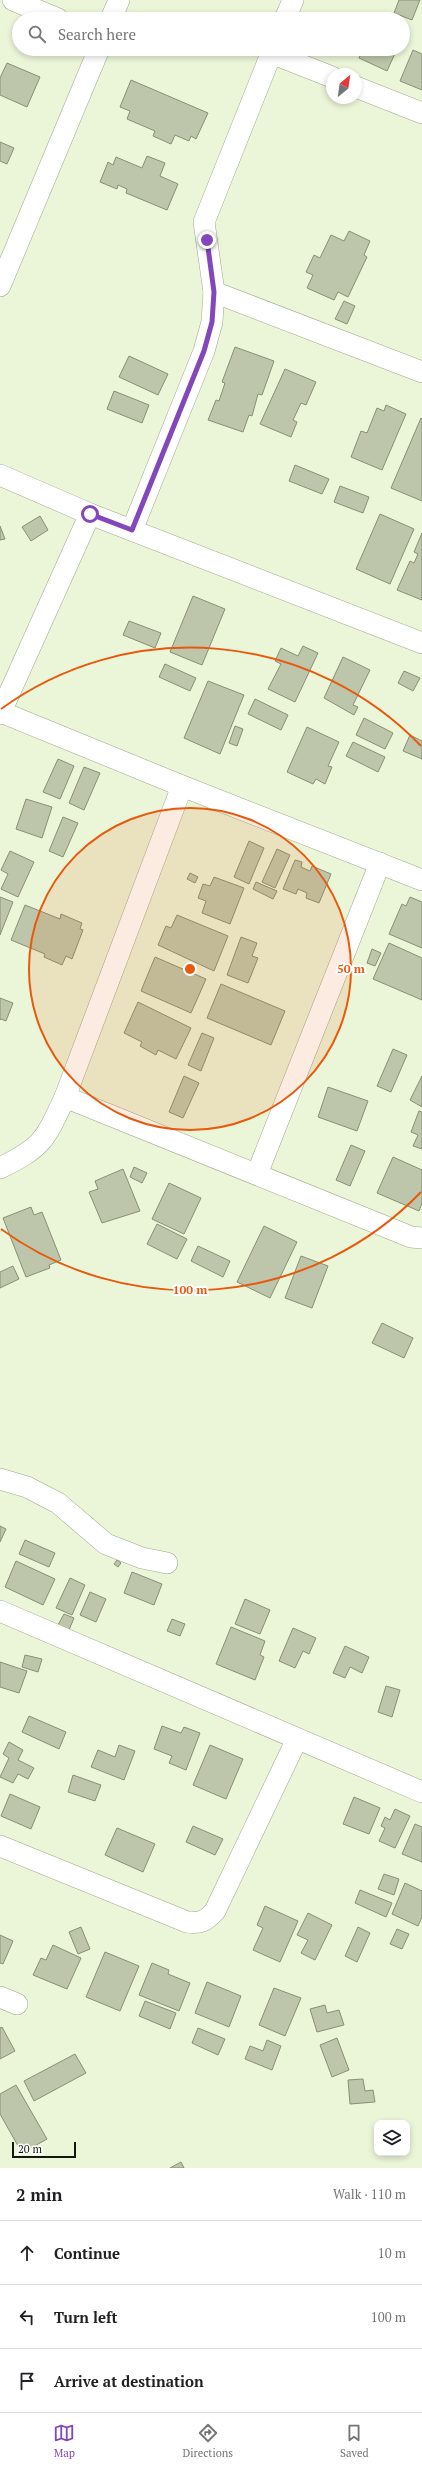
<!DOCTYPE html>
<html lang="en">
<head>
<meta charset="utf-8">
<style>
	body { margin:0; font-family:"PT Serif",serif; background:#f6f6f6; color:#202124 }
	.controls { position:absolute; right:12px; bottom:12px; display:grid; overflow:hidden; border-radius:8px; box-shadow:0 2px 6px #0003 }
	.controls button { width:36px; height:36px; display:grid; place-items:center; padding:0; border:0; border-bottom:1px solid #e0e0e0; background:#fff; color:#202124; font:20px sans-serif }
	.compass { position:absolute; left:326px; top:68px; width:36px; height:36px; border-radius:50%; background:#fff; box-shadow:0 2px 6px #0003; rotate:29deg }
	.scale { position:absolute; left:12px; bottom:10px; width:64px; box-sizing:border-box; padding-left:4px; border:2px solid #14170d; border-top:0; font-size:11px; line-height:14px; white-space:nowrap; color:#14170d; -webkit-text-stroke:3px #fff; paint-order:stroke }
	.stop { position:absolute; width:12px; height:12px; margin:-9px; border:3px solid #8346bb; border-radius:50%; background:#fff }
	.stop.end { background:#8346bb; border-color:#fff; box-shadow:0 1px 4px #0008 }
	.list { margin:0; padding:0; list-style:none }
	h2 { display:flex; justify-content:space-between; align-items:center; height:52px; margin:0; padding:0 16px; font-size:17px }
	h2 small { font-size:13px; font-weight:400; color:#757577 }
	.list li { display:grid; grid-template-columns:26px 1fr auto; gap:12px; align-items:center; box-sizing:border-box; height:64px; padding:0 16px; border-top:1px solid #e0e0e0 }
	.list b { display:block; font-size:15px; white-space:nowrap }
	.list em { font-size:13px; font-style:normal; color:#757577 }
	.icon { flex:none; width:22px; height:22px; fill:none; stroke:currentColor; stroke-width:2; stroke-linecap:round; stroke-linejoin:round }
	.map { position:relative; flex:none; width:422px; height:2168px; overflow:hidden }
	.search { position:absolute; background:#fff; box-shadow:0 2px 6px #0003; left:12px; right:12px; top:12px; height:44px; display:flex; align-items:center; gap:10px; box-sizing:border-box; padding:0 14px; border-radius:22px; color:#757577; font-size:15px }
	.sheet { height:244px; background:#fff }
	nav { display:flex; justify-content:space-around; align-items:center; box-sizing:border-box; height:56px; border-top:1px solid #e0e0e0; background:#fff; font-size:11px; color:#757577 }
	nav a { display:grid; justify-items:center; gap:2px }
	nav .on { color:#8346bb }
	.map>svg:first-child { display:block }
	.building { fill:#bdc6aa; stroke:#879075 }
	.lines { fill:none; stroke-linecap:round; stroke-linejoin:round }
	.street-casing { stroke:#9fa88c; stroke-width:22 }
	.street { stroke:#fff; stroke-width:21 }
	.route { stroke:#8346bb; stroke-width:5 }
	.ring { fill:none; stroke:#e8590c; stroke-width:2 }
	.centre { fill:#e8590c; stroke:#fff; stroke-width:2 }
	.ring-label { font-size:12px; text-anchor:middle; font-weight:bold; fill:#e8590c; stroke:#fff; stroke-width:4; stroke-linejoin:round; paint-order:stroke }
</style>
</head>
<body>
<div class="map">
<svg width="422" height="2168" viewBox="0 0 422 2168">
	<rect width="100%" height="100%" fill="#ebf5d8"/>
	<g class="building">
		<polygon points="399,0 420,0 412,20 394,13"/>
		<polygon points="363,49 397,49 387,71 359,58"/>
		<polygon points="413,50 422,54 422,90 400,81"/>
		<polygon points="7,63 40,77 27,107 0,95 0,78"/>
		<polygon points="131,80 208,113 196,139 191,136 189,141 175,135 171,144 153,136 155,131 127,119 130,111 120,107"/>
		<polygon points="0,142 14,148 7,164 0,161"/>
		<polygon points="147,156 165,163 160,176 178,184 167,210 126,193 127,189 118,185 117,189 100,182 108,162 113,165 116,157 142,168"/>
		<polygon points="349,231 370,241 364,255 367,257 348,297 338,292 334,300 307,288 313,275 306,272 314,255 320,258 331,235 344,241"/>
		<polygon points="344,301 355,306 347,324 335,319"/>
		<polygon points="235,347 274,361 262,395 258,394 252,416 249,415 243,432 208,420 216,400 219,401 225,383 222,382"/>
		<polygon points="129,356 168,374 158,395 119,377"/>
		<polygon points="285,369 316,382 306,405 301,403 293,420 297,422 291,437 260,424"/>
		<polygon points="114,391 149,405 142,423 107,409"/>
		<polygon points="386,405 406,414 382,470 351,457 361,431 367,433 377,408 384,411"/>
		<polygon points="421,418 422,419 422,501 391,488"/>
		<polygon points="295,465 329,479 322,494 289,481"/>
		<polygon points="340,486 369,497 363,513 334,502"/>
		<polygon points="380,514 414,529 390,584 356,569"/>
		<polygon points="40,516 48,530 31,541 22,527"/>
		<polygon points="0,526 5,539 0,540"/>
		<polygon points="422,533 422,600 397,590 410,561 414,563 418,554 414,552"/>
		<polygon points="193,596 225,609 202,665 170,652"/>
		<polygon points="129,621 161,633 155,648 123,635"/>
		<polygon points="303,646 318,653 295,702 268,689 281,664 275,661 281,648 298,656"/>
		<polygon points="343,657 370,670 353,705 358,707 354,715 324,698"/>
		<polygon points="165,664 196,678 190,691 159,677"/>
		<polygon points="404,671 420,678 413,691 398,683"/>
		<polygon points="208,681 244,695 220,754 184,738"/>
		<polygon points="255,699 288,715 281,730 248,714"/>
		<polygon points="364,718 393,733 385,749 356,735"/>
		<polygon points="235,726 243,729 237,746 229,743"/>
		<polygon points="307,727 339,742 328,766 332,767 325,784 316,779 313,784 287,772"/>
		<polygon points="410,735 422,741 422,759 403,751"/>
		<polygon points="353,742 385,757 378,772 346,756"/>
		<polygon points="58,759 74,766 60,799 43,792"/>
		<polygon points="84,767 100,773 84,810 69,803"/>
		<polygon points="26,799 52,807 42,838 16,829"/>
		<polygon points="63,817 78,823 63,857 49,851"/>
		<polygon points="249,841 264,848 249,884 234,877"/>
		<polygon points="277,849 290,855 275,888 262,882"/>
		<polygon points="10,851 34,862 18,897 1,889 8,874 1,870"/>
		<polygon points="295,860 302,862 301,867 310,871 312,866 331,874 319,903 306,898 307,893 298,889 296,894 283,889"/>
		<polygon points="190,873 198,877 195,883 187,879"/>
		<polygon points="214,877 244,888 230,924 202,913 206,901 198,898 203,884 210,886"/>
		<polygon points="256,882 277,891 273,899 253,889"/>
		<polygon points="0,897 13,902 0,935"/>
		<polygon points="410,897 422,902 422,948 389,934 402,904 406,906"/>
		<polygon points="25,905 60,919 61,914 82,923 80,929 83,930 72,959 66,956 62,965 44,957 45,954 11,940"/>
		<polygon points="177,915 228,936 214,971 158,945 166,926 171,928"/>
		<polygon points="241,937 257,943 252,956 258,958 248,983 227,975"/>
		<polygon points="389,943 422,958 422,1000 373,979"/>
		<polygon points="372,949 381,953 375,966 367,963"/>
		<polygon points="155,957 206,979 191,1013 141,991"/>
		<polygon points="221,984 285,1011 271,1045 207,1018"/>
		<polygon points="0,998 13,1003 6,1021 1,1019 0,1020"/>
		<polygon points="138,1002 191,1028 176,1059 158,1050 156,1055 140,1046 142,1042 124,1033"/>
		<polygon points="202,1033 214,1038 201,1071 188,1065"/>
		<polygon points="393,1049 407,1055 391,1092 377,1086"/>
		<polygon points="184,1076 199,1083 183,1118 169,1112"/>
		<polygon points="422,1076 422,1107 410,1100"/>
		<polygon points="328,1087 368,1101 357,1131 318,1117"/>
		<polygon points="419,1111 422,1112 422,1149 413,1146 418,1135 411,1132"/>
		<polygon points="351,1145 365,1151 350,1186 336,1180"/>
		<polygon points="393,1157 422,1170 422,1203 419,1211 377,1193"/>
		<polygon points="134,1167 147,1173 142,1183 130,1177"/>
		<polygon points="123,1169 140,1211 102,1223 89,1192 98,1189 95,1181"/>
		<polygon points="169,1183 201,1198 184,1234 152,1219"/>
		<polygon points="31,1207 34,1215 42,1212 61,1260 49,1265 50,1268 26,1277 3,1218"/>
		<polygon points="157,1224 187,1239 177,1259 147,1244"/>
		<polygon points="264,1226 297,1242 270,1298 237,1282"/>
		<polygon points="198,1246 230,1261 223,1277 191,1261"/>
		<polygon points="301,1256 328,1266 312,1308 285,1298"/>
		<polygon points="13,1266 19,1279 0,1288 0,1272"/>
		<polygon points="382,1323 413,1338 404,1358 372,1343"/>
		<polygon points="0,1526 6,1529 0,1542"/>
		<polygon points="25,1540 55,1553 49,1567 19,1554"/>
		<polygon points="117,1560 121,1563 118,1567 114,1564"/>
		<polygon points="16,1561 55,1579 43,1605 5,1587"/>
		<polygon points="132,1572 162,1584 154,1605 124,1593"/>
		<polygon points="70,1578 85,1585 72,1615 56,1608"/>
		<polygon points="90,1592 106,1599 96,1622 80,1615"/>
		<polygon points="245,1599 270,1610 260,1634 235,1624"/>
		<polygon points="64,1614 74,1618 69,1630 58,1625"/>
		<polygon points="172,1619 185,1624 180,1636 167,1631"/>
		<polygon points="231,1627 265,1641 260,1655 264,1657 255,1680 216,1664"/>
		<polygon points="293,1628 316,1638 309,1654 303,1651 295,1668 279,1661"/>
		<polygon points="345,1646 369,1657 362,1673 350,1667 345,1678 333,1673"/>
		<polygon points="25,1655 42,1659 38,1672 22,1667"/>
		<polygon points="0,1662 27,1671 19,1693 0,1687"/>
		<polygon points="386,1686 400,1690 392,1717 378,1712"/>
		<polygon points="29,1716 66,1732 59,1749 22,1732"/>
		<polygon points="162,1726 181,1733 184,1727 200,1733 186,1770 169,1763 172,1756 154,1749"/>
		<polygon points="9,1742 23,1750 18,1760 34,1768 28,1779 18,1774 13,1783 0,1777 9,1758 3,1754"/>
		<polygon points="119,1745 135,1751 124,1780 91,1767 98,1750 115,1757"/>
		<polygon points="210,1745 243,1759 226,1799 193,1785"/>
		<polygon points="73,1775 101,1785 95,1801 68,1792"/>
		<polygon points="10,1794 40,1807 31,1829 1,1816"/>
		<polygon points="354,1797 380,1808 369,1834 343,1824"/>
		<polygon points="395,1809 410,1816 395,1848 379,1841 385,1828 381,1826 385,1817 390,1820"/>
		<polygon points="415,1824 422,1827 422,1862 402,1854"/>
		<polygon points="193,1826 223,1839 215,1855 186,1842"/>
		<polygon points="117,1828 155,1844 143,1872 105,1855"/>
		<polygon points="384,1874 399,1879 394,1895 378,1889"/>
		<polygon points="405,1883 422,1891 422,1917 418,1926 392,1914"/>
		<polygon points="360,1890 392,1903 386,1917 355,1903"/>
		<polygon points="265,1906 298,1921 280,1962 253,1950 263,1928 257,1925"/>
		<polygon points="308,1913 332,1925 315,1960 301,1953 308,1940 297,1935"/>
		<polygon points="81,1927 90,1949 78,1954 69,1932"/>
		<polygon points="358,1927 370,1933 357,1962 345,1956"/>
		<polygon points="397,1929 409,1934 402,1949 390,1944"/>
		<polygon points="0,1935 13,1941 3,1964 0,1963"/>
		<polygon points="53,1945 81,1958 67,1989 33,1975 41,1958 46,1960"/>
		<polygon points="105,1952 139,1966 120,2011 86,1997"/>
		<polygon points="152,1963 169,1970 168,1974 190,1983 179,2011 139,1995"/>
		<polygon points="207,1982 241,1996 229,2027 195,2013"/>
		<polygon points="274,1988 301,1998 285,2036 259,2025"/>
		<polygon points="145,2001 176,2013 170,2029 139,2016"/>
		<polygon points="325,2005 327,2013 339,2010 344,2025 317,2032 310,2009"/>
		<polygon points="2,2027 15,2051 0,2059 0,2028"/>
		<polygon points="198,2028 225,2039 218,2055 192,2043"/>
		<polygon points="337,2038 349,2070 332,2077 320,2045"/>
		<polygon points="267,2040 281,2046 272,2070 245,2059 250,2046 263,2051"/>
		<polygon points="75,2054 86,2073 34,2101 24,2081"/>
		<polygon points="363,2079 365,2091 373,2090 375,2102 350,2104 348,2080"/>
		<polygon points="16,2085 47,2139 22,2153 0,2114 0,2094"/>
		<polygon points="181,2162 184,2168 170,2168"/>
	</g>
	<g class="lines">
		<defs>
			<g id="street">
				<polyline points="13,0 58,19"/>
				<polyline points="111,19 119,0"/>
				<polyline points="285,19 293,0"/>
				<polyline points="273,49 204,222 214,292 422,372"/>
				<polyline points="271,53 332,77"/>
				<polyline points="356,87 422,113"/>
				<polyline points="0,286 99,49"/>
				<polyline points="0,475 90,514 422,643"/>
				<polyline points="132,530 204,351 212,322 214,292"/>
				<polyline points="1,712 182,786 422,880"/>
				<polyline points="0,714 90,514"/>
				<polyline points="65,1097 411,1237 422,1238"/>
				<path d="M 0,1168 C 43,1147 45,1140 65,1097 L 182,786"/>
				<polyline points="257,1174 380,863"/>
				<polyline points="0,1479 27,1487 58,1503 106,1544 142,1558 167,1563"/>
				<polyline points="0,1611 422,1792"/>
				<path d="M 0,1846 L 187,1922 C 200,1924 206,1921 215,1911 L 297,1739"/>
				<polyline points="0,1997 17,2004"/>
			</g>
		</defs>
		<use href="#street" class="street-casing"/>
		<use href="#street" class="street"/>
	</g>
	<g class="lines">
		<polyline class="route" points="90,514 132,530 204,351 212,322 214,292 207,240"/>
	</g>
	<circle cx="190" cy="969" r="161" fill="#e8590c" fill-opacity=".12"/>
	<g class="ring">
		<circle cx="190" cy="969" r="161"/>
		<path d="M421 1192A321 321 0 0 1 1 1229M1 709A321 321 0 0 1 421 746"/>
	</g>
	<circle cx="190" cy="969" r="6" class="centre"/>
	<g class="ring-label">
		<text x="351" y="973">50 m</text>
		<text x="190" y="1294">100 m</text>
	</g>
</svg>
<div class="controls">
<button><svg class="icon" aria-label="layers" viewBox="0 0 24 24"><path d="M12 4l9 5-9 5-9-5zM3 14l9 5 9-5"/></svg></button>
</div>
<svg class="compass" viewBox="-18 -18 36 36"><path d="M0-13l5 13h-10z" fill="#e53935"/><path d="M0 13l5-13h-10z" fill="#757577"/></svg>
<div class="scale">20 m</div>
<div class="stop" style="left:90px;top:514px"></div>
<div class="stop end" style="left:207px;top:240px"></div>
<div class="search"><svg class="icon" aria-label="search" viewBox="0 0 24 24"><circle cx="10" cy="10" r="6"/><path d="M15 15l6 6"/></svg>Search here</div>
</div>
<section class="sheet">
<h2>2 min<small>Walk · 110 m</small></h2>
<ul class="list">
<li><svg class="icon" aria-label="ahead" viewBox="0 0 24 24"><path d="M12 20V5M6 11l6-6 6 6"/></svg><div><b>Continue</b></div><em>10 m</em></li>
<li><svg class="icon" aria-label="left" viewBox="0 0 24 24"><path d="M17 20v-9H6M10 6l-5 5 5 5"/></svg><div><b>Turn left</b></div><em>100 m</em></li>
<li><svg class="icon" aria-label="arrive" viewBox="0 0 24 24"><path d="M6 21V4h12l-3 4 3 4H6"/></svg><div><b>Arrive at destination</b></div></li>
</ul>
</section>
<nav>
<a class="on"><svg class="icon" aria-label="map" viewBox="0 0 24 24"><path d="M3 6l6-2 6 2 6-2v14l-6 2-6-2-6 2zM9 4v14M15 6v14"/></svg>Map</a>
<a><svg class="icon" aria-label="directions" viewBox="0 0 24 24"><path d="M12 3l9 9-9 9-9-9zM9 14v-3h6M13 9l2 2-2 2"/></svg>Directions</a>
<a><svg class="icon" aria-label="saved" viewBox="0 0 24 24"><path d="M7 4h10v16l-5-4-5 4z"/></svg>Saved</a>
</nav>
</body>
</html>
